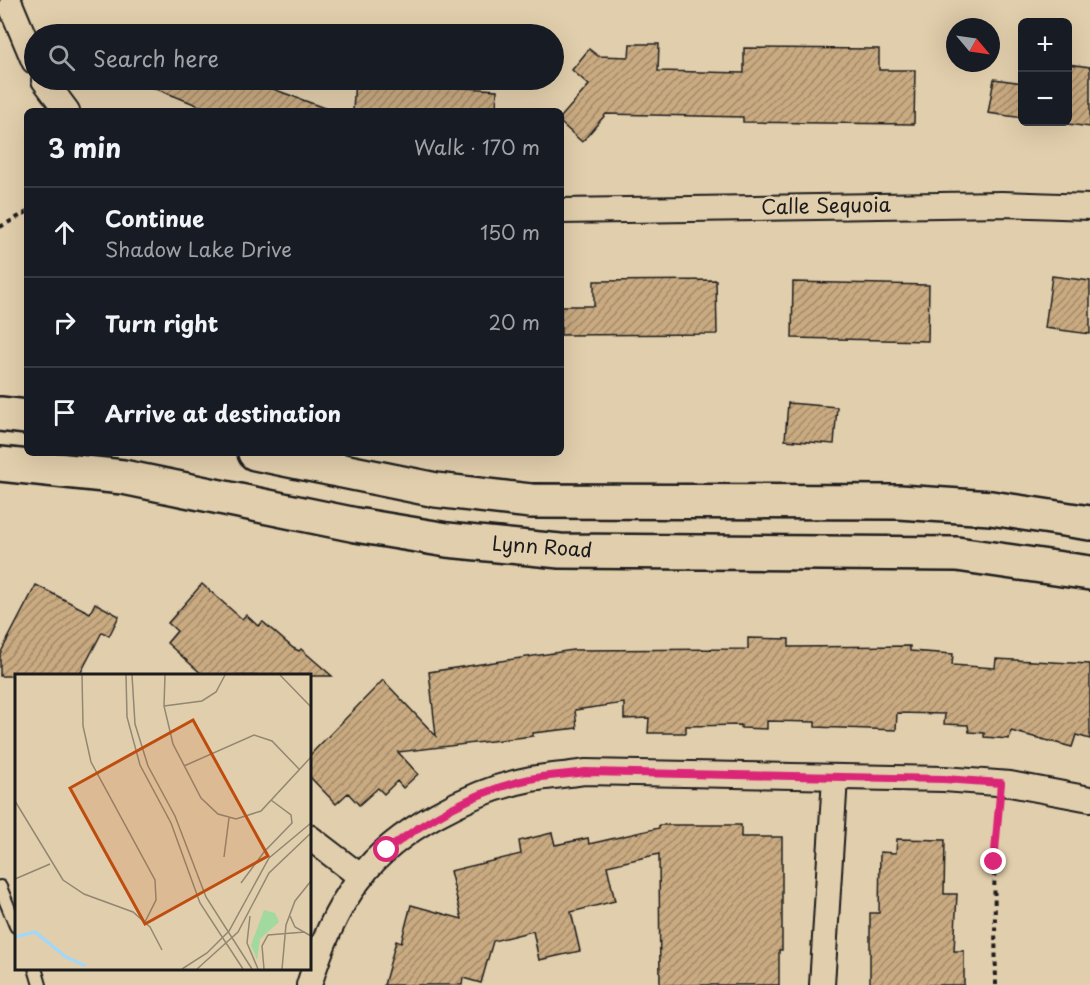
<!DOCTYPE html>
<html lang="en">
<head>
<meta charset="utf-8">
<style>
	body { margin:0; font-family:"Playpen Sans",sans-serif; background:#20242c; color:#f1f3f6 }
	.controls { position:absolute; right:18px; top:18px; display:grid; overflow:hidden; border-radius:9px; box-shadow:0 6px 24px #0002 }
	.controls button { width:54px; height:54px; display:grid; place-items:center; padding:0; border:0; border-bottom:2px solid #363941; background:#171b24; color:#f1f3f6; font:30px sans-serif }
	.compass { position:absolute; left:946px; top:18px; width:54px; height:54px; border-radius:50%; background:#171b24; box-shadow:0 6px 24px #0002; rotate:119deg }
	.stop { position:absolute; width:18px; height:18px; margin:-14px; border:4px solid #db2777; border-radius:50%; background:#fff }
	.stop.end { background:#db2777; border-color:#fff; box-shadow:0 2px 6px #0008 }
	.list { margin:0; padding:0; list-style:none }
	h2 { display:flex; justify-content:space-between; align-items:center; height:78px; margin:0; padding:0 24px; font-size:26px }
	h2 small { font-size:20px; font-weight:400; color:#9ea1a6 }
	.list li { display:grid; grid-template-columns:39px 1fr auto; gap:18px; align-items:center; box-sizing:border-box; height:90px; padding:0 24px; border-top:2px solid #363941 }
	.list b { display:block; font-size:22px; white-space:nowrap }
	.list p { margin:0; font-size:20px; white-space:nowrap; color:#9ea1a6 }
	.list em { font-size:20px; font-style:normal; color:#9ea1a6 }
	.icon { flex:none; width:33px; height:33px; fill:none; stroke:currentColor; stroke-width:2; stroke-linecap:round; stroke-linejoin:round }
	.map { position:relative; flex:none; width:1090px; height:985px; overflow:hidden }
	.search { position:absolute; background:#171b24; box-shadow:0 6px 24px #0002; left:24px; top:24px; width:540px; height:66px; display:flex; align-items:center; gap:15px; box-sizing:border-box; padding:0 21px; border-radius:33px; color:#9ea1a6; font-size:22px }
	.panel { position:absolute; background:#171b24; box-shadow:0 6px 24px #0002; left:24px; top:108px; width:540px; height:348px; border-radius:9px }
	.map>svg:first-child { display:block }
	.building { fill:url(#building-hatch); stroke:#1c1c1c; stroke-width:1.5 }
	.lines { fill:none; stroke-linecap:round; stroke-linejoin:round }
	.service-casing { stroke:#1c1c1c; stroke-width:16 }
	.minor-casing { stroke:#1c1c1c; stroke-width:28 }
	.secondary-casing { stroke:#1c1c1c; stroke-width:38 }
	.path { stroke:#1c1c1c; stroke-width:4; stroke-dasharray:4.5 4.5; stroke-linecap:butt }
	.service { stroke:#e1ceac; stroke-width:12 }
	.minor { stroke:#e1ceac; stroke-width:24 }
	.secondary { stroke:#e1ceac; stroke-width:33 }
	.route { stroke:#db2777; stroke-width:8 }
	.labels { text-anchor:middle; stroke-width:5; stroke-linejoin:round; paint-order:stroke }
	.street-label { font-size:20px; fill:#1c1c1c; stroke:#e1ceac }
	.inset-river { fill:none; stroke:#9ed8ff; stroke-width:3 }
	.inset-road { fill:none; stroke:#928772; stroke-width:1.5 }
	.view { fill:#bf4d0f; fill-opacity:0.15; stroke:#bf4d0f; stroke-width:3 }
	.inset-edge { fill:none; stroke:#1c1c1c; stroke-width:3 }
</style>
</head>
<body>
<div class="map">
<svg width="1090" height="985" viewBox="0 0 1090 985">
	<defs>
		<pattern id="building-hatch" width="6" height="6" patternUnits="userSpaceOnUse" patternTransform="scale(1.5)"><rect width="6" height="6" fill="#c9aa81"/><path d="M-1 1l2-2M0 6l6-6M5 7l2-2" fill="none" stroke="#a28a69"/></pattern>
	</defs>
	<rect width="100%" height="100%" fill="#e1ceac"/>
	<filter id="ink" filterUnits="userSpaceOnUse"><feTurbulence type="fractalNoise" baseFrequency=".0167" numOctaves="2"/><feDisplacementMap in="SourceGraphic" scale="12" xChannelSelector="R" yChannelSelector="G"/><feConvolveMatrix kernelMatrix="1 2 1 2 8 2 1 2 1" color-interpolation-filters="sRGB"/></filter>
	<g filter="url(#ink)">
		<g class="building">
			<polygon points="630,44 659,44 658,71 744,73 744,48 879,49 879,70 915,70 914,124 743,122 743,117 606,114 582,142 561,123 561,117 589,85 572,70 589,49 598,56 629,57"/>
			<polygon points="1068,64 1090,67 1090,127 1068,124"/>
			<polygon points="994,79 1023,83 1023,118 988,113"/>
			<polygon points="134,80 249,80 327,109 326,111 212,111"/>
			<polygon points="355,80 451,80 451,87 497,90 496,111 353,111"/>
			<polygon points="1052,276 1090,281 1090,334 1045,328"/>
			<polygon points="716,280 717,334 561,335 561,306 594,306 594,281"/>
			<polygon points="793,282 929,285 928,341 792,338"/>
			<polygon points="788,403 837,407 834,444 785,440"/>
			<polygon points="202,584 242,619 246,615 258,626 263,622 293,648 299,651 301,649 332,676 204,676 167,643 177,631 168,623"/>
			<polygon points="36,585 90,613 95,603 119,616 109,636 102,632 79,676 0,676 0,654"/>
			<polygon points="748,638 789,639 789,647 910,646 910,651 953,654 952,665 995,668 996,659 1090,664 1090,739 1076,735 1072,747 1011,731 1009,739 984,737 984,733 969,732 968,725 944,724 945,714 897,713 896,730 815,727 815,722 767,721 767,729 741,728 741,725 686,726 686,733 648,733 649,718 624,719 624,703 575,710 577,728 533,733 533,736 398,752 418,774 403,788 397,781 384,794 378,788 359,805 348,793 336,804 309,776 309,756 383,680 436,736 429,672 573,650 748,649"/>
			<polygon points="659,825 741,825 741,837 782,837 782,950 779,950 779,985 660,985 659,854 607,866 615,901 571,912 580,951 539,960 533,931 493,941 481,983 463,978 462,985 384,985 396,941 401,943 411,905 462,919 450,871 521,854 519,841 552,833 555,845 588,838 589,844 659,828"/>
			<polygon points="897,839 945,840 944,894 957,894 954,951 964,951 964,985 870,985 870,913 879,913 880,852 896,853"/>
		</g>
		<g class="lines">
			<defs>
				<g id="service">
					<polyline points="0,887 16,926"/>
					<polyline points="35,968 40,985"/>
				</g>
				<g id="minor">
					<polyline points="11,6 34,61"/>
					<polyline points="44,80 67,111"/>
					<polyline points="561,211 1002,204 1090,207"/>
					<polyline points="309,837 361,877"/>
					<path d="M 309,985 C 321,946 335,911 360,878 C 395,830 473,790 531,779 C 549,776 567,775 585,772 L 944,779 L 1010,784 L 1090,799"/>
					<polyline points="822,985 835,778"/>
				</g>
				<g id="secondary">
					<polyline points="0,414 27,417"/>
					<polyline points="255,453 436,490 531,501 899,502 991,508 1090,523"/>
					<polyline points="0,464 123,477 356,525 447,540 560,551 957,554 1090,573"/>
				</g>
			</defs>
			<use href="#service" class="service-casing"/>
			<use href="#minor" class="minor-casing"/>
			<use href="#secondary" class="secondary-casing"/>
			<g class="path">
				<polyline points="0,227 27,212"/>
				<polyline points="996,985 994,862 999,808"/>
			</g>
			<use href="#service" class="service"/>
			<use href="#minor" class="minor"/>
			<use href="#secondary" class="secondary"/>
		</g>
	</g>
	<g class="lines" filter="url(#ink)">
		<path class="route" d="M 387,850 C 429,818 477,790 530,779 C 548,775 567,775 585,772 L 944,779 L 1001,783 L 994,862"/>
	</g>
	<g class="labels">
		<g class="street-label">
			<text transform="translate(826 206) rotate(-1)" y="7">Calle Sequoia</text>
			<text transform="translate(542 547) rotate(4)" y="7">Lynn Road</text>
		</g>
	</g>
	<g transform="translate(15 674)">
		<rect width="296" height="296" fill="#e1ceac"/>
		<path d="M 249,236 L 260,239 L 264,248 L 245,265 L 242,286 L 236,271 Z" fill="#a1d99e"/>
		<path class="inset-river" d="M 0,263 L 20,258 L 51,283 L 71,292"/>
		<path class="inset-road" d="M 67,1 L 68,52 L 76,88 L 140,206 L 141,226 L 130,248M 111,1 L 112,43 L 125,91 L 156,149 L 185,229 L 228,295M 117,1 L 120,50 L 133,92 L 160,142 L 191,223 L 237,295M 150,1 L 149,32 L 158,70 L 186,124 L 203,140 L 221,145 L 246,137 L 296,83M 265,1 L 296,33M 149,32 L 187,27 L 201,18 L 210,1M 169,92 L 239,61 L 257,67 L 284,95M 0,127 L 48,206 L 69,220 L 118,238 L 135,253 L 147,276M 209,183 L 214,144M 0,205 L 35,190M 226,209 L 249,178 L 277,149 L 276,141 L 256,126M 235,242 L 232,269 L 243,295M 275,242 L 280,253 L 296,262M 167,295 L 192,279 L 214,257 L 254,184 L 296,149M 182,295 L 223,258 L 254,199 L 296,159M 249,295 L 247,272 L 253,261 L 290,258M 267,295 L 271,251 L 280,227 L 296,207"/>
		<path class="view" d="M 178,46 L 253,182 L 130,250 L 55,114 Z"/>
		<rect width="296" height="296" class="inset-edge"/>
	</g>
</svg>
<div class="controls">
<button>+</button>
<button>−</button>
</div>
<svg class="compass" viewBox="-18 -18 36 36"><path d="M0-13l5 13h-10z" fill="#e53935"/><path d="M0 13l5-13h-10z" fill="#9ea1a6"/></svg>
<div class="stop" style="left:387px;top:850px"></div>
<div class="stop end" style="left:994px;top:862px"></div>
<div class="search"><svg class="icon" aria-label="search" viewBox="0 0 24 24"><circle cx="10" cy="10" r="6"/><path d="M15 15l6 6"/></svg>Search here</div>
<section class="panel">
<h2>3 min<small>Walk · 170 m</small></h2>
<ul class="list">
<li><svg class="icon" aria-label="ahead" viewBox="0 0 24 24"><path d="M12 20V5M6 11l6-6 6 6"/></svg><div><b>Continue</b><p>Shadow Lake Drive</p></div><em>150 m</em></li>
<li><svg class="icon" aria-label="right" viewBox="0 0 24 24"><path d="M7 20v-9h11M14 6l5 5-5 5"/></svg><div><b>Turn right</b></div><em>20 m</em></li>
<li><svg class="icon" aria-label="arrive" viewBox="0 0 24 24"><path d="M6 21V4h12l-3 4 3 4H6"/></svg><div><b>Arrive at destination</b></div></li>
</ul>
</section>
</div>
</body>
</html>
